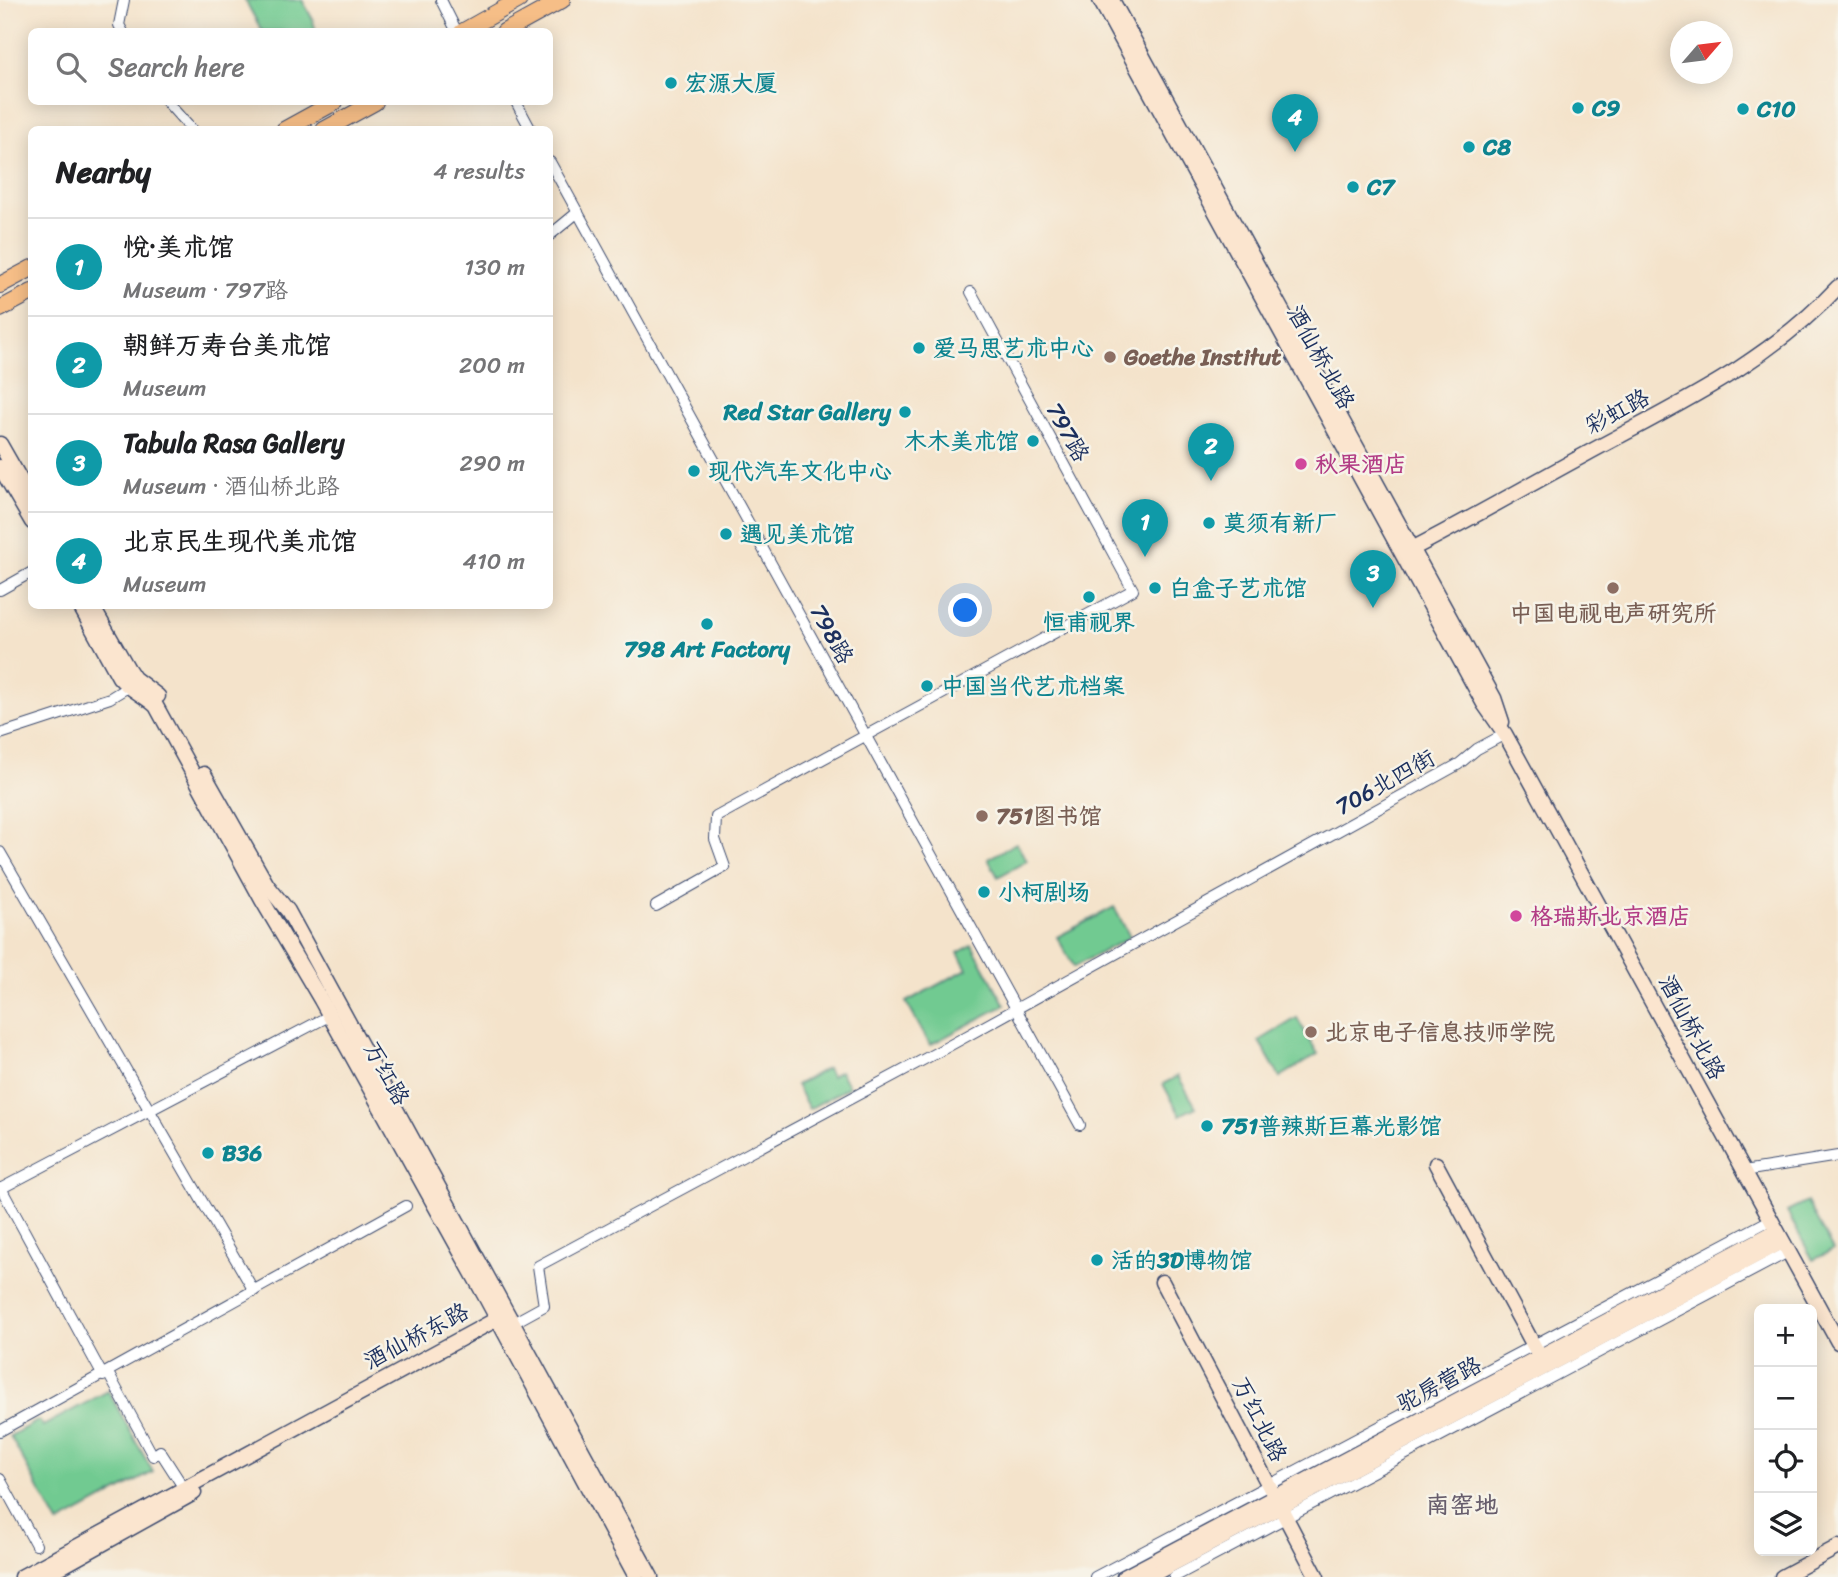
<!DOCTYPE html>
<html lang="en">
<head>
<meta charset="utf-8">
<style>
	body { margin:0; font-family:Sriracha,"LXGW WenKai TC",sans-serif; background:#f6f6f6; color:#202124 }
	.controls { position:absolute; right:21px; bottom:21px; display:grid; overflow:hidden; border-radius:10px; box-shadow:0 4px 18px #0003 }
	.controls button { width:63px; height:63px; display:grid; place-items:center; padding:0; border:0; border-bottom:2px solid #e0e0e0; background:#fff; color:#202124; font:35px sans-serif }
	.compass { position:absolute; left:1670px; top:21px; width:63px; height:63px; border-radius:50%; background:#fff; box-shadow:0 4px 18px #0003; rotate:62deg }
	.you { position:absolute; left:966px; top:611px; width:24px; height:24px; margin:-18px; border:5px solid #fff; border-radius:50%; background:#1a73e8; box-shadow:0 0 0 10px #1a73e833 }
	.badge { display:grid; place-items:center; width:46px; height:46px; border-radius:50%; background:#1f6fb2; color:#fff; font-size:23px; font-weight:700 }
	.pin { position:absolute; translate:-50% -58px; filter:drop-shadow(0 2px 4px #0008) }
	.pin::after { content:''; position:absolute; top:37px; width:24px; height:21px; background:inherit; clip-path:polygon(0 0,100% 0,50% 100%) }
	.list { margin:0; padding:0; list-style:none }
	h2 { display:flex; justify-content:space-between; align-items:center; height:91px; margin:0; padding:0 28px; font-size:30px }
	h2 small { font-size:23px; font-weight:400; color:#757577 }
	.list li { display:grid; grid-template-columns:46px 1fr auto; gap:21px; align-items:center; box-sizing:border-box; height:98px; padding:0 28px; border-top:2px solid #e0e0e0 }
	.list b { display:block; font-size:26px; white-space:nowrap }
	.list p { margin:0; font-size:23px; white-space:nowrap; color:#757577 }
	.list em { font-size:23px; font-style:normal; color:#757577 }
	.icon { flex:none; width:38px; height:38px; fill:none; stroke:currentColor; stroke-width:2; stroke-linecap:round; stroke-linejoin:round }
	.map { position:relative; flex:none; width:1838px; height:1577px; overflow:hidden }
	.search { position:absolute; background:#fff; box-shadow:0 4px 18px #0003; left:28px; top:28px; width:525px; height:77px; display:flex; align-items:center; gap:18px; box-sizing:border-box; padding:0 24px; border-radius:10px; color:#757577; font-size:26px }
	.panel { position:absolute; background:#fff; box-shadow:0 4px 18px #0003; left:28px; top:126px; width:525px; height:483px; border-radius:10px }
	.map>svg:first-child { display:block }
	.green { fill:#71ca91; stroke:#467c78; stroke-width:2 }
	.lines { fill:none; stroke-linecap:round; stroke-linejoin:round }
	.street-casing { stroke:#3c4a6e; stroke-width:12 }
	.secondary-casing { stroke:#3c4a6e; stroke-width:17 }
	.primary-casing { stroke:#3c4a6e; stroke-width:18 }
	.street { stroke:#fff; stroke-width:10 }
	.secondary { stroke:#fbe5cf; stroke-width:14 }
	.primary { stroke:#f6be87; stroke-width:16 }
	.culture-dot { fill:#0f9aa8; stroke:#f7f3e8; stroke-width:2.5 }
	.education-dot { fill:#8d6e63; stroke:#f7f3e8; stroke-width:2.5 }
	.hotel-dot { fill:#d1479c; stroke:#f7f3e8; stroke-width:2.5 }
	.labels { text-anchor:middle; stroke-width:5; stroke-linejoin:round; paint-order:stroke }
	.culture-label { font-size:23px; font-weight:bold; fill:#0d838f; stroke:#f7f3e8; text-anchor:start }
	.education-label { font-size:23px; font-weight:bold; fill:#785e54; stroke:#f7f3e8; text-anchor:start }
	.street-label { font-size:23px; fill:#1b2f5e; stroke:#f7f3e8 }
	.hotel-label { font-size:23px; font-weight:bold; fill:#b23c85; stroke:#f7f3e8; text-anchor:start }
	.neighbourhood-label { font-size:24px; font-weight:bold; fill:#675d6c; stroke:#f7f3e8 }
</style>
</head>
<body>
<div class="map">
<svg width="1838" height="1577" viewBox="0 0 1838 1577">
	<rect width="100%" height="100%" fill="#f7f3e8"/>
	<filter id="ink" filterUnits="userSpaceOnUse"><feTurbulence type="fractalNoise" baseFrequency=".0143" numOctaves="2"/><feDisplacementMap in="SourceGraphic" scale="14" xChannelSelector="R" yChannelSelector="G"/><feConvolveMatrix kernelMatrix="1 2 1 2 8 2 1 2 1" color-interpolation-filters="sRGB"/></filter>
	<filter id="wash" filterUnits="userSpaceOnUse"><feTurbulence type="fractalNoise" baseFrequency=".00686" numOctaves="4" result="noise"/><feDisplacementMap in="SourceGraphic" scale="28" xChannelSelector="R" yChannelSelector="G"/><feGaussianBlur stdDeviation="1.57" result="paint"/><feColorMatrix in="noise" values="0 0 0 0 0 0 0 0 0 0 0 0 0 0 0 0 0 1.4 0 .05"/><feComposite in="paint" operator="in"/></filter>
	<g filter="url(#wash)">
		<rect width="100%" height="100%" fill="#f4e3cb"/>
		<g class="green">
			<polygon points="245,0 302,0 312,18 316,31 262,31"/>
			<polygon points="1016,843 1027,861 998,877 988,859"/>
			<polygon points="1114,907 1130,937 1074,967 1057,937"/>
			<polygon points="972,945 1005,1005 930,1045 906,1002 967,969 958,953"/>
			<polygon points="1297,1018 1318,1054 1280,1077 1259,1041"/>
			<polygon points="827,1068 831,1076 840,1071 849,1087 809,1109 796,1085"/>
			<polygon points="1178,1076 1196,1107 1180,1115 1163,1084"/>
			<polygon points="1807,1202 1833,1250 1813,1260 1787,1212"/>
			<polygon points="108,1391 153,1472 58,1524 10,1436 39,1420 43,1426"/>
		</g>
	</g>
	<g filter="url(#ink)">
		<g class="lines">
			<defs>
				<g id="street">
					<polyline points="441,0 457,32"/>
					<polyline points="123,32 119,25 124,0"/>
					<polyline points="167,102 192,130"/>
					<polyline points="516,102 531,130"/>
					<polyline points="550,162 1080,1125"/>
					<polyline points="550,235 578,212"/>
					<polyline points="0,590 32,572"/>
					<polyline points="0,734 110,698 128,687"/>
					<polyline points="0,852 254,1291"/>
					<polyline points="656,906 725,867 715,839 716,817 1133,590 971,292"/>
					<polyline points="1744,1171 1838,1156"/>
					<polyline points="1,1188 103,1376"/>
					<polyline points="0,1189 329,1016"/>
					<polyline points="513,1323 544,1306 538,1266 947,1047 1459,764 1477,749 1505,734"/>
					<polyline points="108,1373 153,1456 160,1451 187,1493"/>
					<polyline points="0,1431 406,1206"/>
					<polyline points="0,1479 36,1545"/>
					<polyline points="1095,1577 1770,1220"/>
					<polyline points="1174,1577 1788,1252"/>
				</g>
				<g id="secondary">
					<polyline points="1100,0 1484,704 1505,734 1838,1342"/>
					<polyline points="1112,0 1494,698 1502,722"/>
					<polyline points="0,444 32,500"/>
					<polyline points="0,467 32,522"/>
					<path d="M 1406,552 C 1467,521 1527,486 1588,453 C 1678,404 1767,363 1838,287"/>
					<path d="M 80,606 L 119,677 C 130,690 144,695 156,706 L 262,900 L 321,1000 L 485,1296 L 636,1577"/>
					<polyline points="92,606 128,669 134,678 158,696"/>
					<polyline points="204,774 267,885 288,911 651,1577"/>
					<polyline points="1436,1164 1540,1357"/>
					<polyline points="1162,1282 1317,1577"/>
					<polyline points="21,1577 497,1319 505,1321"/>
					<polyline points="43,1577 194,1493"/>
					<polyline points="1124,1577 1776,1231"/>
					<polyline points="1148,1577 1782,1242"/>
					<polyline points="1782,1577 1838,1547"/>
				</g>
				<g id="primary">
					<polyline points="462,32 519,0"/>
					<polyline points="504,32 562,0"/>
					<polyline points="284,130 335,102"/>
					<polyline points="324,130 375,102"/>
					<polyline points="0,285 32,268"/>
					<polyline points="0,309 32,292"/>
				</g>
			</defs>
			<use href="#street" class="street-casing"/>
			<use href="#secondary" class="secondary-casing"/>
			<use href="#primary" class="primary-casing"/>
			<use href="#street" class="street"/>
			<use href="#secondary" class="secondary"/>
			<use href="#primary" class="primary"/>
		</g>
	</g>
	<g class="culture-dot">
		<circle cx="671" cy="83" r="7"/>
		<circle cx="1578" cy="108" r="7"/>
		<circle cx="1743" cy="109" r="7"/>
		<circle cx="1469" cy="147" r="7"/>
		<circle cx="1353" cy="187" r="7"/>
		<circle cx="919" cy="348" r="7"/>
		<circle cx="905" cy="412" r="7"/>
		<circle cx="1033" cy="441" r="7"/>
		<circle cx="694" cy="471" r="7"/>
		<circle cx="1209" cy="523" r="7"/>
		<circle cx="726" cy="534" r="7"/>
		<circle cx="1155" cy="588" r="7"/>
		<circle cx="1089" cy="597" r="7"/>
		<circle cx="707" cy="624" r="7"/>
		<circle cx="927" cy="686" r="7"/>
		<circle cx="984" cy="892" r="7"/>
		<circle cx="1207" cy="1126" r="7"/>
		<circle cx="208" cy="1153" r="7"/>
		<circle cx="1097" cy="1260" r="7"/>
	</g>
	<g class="education-dot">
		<circle cx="1110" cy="357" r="7"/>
		<circle cx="1613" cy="588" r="7"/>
		<circle cx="982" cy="816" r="7"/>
		<circle cx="1311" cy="1032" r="7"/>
	</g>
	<g class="hotel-dot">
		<circle cx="1301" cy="464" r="7"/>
		<circle cx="1516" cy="916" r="7"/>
	</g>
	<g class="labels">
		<g class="culture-label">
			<text x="685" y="91">宏源大厦</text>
			<text x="1592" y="116">C9</text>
			<text x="1757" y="117">C10</text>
			<text x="1483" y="155">C8</text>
			<text x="1367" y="195">C7</text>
			<text x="933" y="356">爱马思艺术中心</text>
			<text x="891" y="420" text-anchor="end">Red Star Gallery</text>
			<text x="1019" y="449" text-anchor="end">木木美术馆</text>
			<text x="708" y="479">现代汽车文化中心</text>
			<text x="1223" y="531">莫须有新厂</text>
			<text x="740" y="542">遇见美术馆</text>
			<text x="1169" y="596">白盒子艺术馆</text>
			<text x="1089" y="630" text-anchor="middle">恒甫视界</text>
			<text x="707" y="657" text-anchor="middle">798 Art Factory</text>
			<text x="941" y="694">中国当代艺术档案</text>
			<text x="998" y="900">小柯剧场</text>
			<text x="1221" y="1134">751普辣斯巨幕光影馆</text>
			<text x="222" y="1161">B36</text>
			<text x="1111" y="1268">活的3D博物馆</text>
		</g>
		<g class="education-label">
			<text x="1124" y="365">Goethe Institut</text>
			<text x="1613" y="621" text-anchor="middle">中国电视电声研究所</text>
			<text x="996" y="824">751图书馆</text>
			<text x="1325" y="1040">北京电子信息技师学院</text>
		</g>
		<g class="street-label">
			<text transform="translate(1321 357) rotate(61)" y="8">酒仙桥北路</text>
			<text transform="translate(1617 411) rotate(-28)" y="8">彩虹路</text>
			<text transform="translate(1068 432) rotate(61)" y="8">797路</text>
			<text transform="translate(832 634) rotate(61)" y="8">798路</text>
			<text transform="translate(1385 782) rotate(-29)" y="8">706北四街</text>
			<text transform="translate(1692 1027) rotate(62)" y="8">酒仙桥北路</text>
			<text transform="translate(387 1073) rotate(61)" y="8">万红路</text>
			<text transform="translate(416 1336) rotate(-28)" y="8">酒仙桥东路</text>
			<text transform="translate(1439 1384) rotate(-28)" y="8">驼房营路</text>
			<text transform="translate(1260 1419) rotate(63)" y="8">万红北路</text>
		</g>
		<g class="hotel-label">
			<text x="1315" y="472">秋果酒店</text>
			<text x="1530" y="924">格瑞斯北京酒店</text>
		</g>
		<g class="neighbourhood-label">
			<text x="1462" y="1513">南窑地</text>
		</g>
	</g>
</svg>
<div class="controls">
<button>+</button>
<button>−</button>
<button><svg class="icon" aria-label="locate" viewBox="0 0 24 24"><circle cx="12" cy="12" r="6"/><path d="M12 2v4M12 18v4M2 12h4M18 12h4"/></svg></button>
<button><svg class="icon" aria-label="layers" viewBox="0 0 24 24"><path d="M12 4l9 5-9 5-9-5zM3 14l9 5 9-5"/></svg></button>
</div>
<svg class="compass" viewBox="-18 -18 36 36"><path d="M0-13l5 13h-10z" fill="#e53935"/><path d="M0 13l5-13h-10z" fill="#757577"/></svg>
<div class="you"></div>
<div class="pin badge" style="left:1145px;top:557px;background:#0f9aa8">1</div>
<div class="pin badge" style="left:1211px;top:481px;background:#0f9aa8">2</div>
<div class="pin badge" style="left:1373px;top:608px;background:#0f9aa8">3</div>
<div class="pin badge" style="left:1295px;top:152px;background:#0f9aa8">4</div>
<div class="search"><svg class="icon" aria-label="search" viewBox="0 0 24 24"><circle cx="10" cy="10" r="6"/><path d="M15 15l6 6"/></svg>Search here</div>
<section class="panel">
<h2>Nearby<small>4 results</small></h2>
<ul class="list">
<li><span class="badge" style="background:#0f9aa8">1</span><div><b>悦·美术馆</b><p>Museum · 797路</p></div><em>130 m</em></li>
<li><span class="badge" style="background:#0f9aa8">2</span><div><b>朝鲜万寿台美术馆</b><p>Museum</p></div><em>200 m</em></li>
<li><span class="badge" style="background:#0f9aa8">3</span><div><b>Tabula Rasa Gallery</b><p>Museum · 酒仙桥北路</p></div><em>290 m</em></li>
<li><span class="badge" style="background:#0f9aa8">4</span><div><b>北京民生现代美术馆</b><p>Museum</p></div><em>410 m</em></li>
</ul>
</section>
</div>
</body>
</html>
